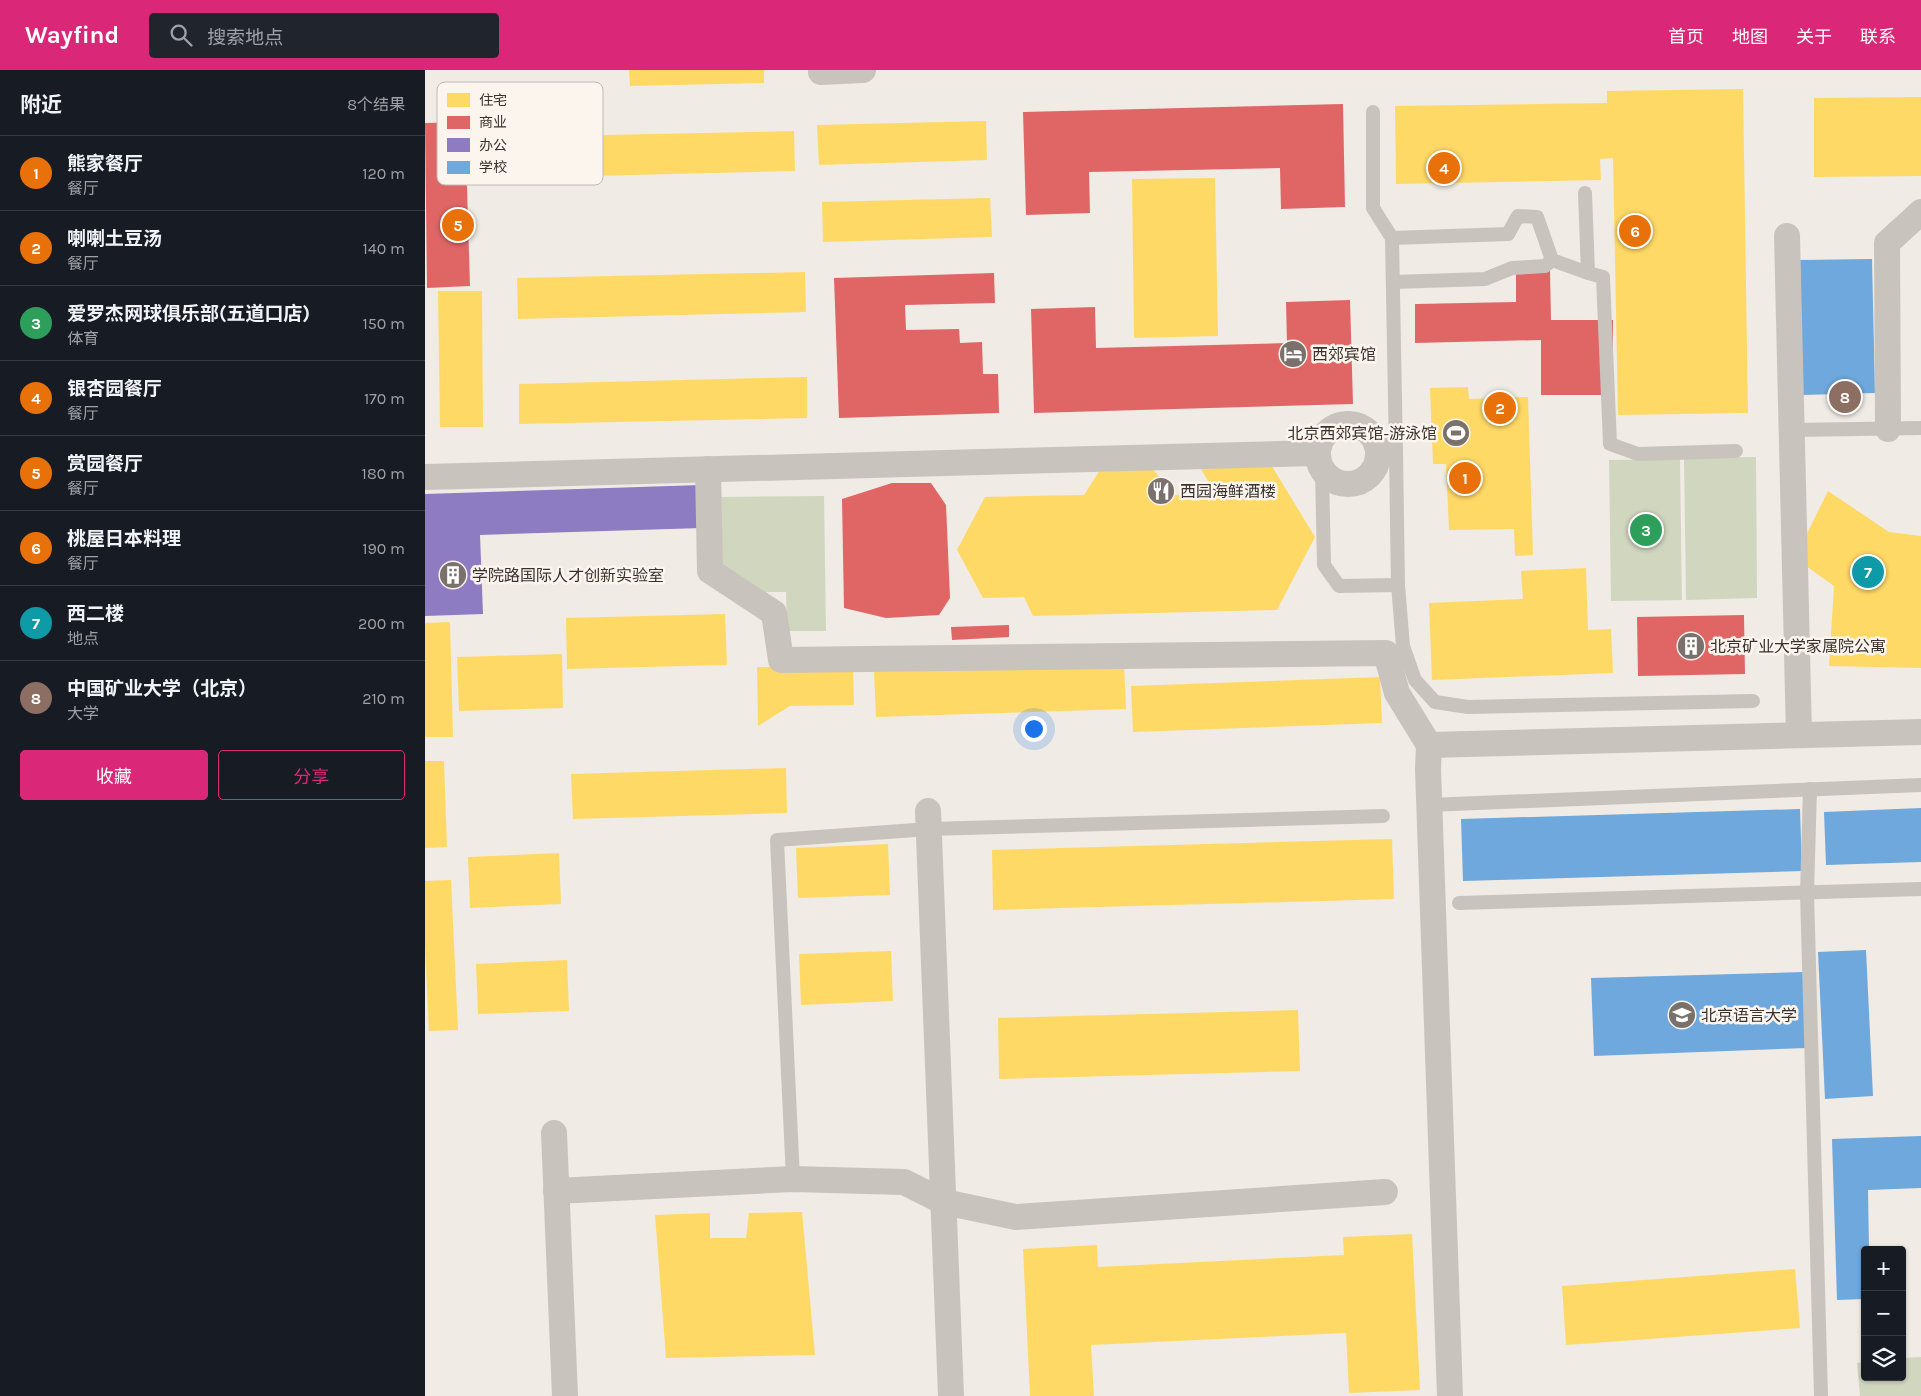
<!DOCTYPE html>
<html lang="zh">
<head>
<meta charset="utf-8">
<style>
	body { margin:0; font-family:Karla,"Noto Sans SC",sans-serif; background:#20242c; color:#f1f3f6 }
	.controls { position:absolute; right:15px; bottom:15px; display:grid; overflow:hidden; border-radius:5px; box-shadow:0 1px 4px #0004 }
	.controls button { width:45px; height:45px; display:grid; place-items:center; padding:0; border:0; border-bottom:1px solid #363941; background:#171b24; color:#f1f3f6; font:25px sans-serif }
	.you { position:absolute; left:608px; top:658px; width:18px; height:18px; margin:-12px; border:4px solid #fff; border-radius:50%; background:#1a73e8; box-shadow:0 0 0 8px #1a73e833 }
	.badge { display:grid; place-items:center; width:32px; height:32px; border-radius:50%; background:#db2777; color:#fff; font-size:16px; font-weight:700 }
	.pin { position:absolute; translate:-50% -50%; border:2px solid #fff; box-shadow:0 1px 5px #0006 }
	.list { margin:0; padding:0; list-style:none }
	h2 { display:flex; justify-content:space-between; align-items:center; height:65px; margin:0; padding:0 20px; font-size:21px }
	h2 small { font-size:16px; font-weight:400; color:#9ea1a6 }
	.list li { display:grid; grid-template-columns:32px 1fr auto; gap:15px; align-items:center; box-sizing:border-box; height:75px; padding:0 20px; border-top:1px solid #363941 }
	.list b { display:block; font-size:19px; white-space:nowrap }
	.list p { margin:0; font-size:16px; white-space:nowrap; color:#9ea1a6 }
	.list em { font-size:16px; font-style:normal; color:#9ea1a6 }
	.actions { display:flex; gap:10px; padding:15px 20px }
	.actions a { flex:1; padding:11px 0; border:1px solid #db2777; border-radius:5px; text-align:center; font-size:18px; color:#db2777 }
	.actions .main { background:#db2777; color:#fff }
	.icon { flex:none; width:28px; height:28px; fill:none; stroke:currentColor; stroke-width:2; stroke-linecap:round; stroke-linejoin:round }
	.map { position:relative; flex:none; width:1496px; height:1326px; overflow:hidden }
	header { display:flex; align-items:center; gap:30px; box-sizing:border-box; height:70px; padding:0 25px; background:#db2777; color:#fff }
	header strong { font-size:24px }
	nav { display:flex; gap:28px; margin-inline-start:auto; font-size:18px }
	.search { width:350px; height:45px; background:#20242c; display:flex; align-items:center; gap:12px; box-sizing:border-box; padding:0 18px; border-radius:5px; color:#9ea1a6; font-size:19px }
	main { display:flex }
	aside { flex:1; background:#171b24 }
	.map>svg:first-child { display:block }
	.green { fill:#d1d6bf }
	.homes { fill:#ffd966 }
	.shops { fill:#e06666 }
	.offices { fill:#8e7cc3 }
	.schools { fill:#6fa8dc }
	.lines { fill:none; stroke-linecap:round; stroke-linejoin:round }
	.lane { stroke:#c9c3be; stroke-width:14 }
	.street { stroke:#c9c3be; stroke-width:26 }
	.labels { text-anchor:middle; stroke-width:5; stroke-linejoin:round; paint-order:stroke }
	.poi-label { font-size:16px; fill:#3b302b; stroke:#fbf5ee; text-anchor:start }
	.key { fill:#fbf5ee; stroke:#c1bab4; stroke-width:1 }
	.key-label { font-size:14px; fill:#3b302b }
</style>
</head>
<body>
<header>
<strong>Wayfind</strong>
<div class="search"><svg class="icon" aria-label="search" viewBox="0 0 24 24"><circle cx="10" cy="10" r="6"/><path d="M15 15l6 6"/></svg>搜索地点</div>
<nav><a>首页</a><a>地图</a><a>关于</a><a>联系</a></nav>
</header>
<main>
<aside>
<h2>附近<small>8个结果</small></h2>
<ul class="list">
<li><span class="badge" style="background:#e8710a">1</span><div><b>熊家餐厅</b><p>餐厅</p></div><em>120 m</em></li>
<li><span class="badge" style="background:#e8710a">2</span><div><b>喇喇土豆汤</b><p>餐厅</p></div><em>140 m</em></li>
<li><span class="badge" style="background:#2e9e5b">3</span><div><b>爱罗杰网球俱乐部(五道口店)</b><p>体育</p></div><em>150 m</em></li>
<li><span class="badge" style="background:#e8710a">4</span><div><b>银杏园餐厅</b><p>餐厅</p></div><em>170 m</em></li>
<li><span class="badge" style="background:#e8710a">5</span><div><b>赏园餐厅</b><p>餐厅</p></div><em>180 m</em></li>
<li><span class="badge" style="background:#e8710a">6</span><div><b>桃屋日本料理</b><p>餐厅</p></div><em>190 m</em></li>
<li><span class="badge" style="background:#0f9aa8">7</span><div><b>西二楼</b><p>地点</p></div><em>200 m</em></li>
<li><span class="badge" style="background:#8d6e63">8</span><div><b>中国矿业大学（北京）</b><p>大学</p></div><em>210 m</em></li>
</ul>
<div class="actions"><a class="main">收藏</a><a>分享</a></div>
</aside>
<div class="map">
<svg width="1496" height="1326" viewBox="0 0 1496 1326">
	<rect width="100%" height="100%" fill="#f0ebe5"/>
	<g class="green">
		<polygon points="1331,387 1332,528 1261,530 1259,388"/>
		<polygon points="1255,389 1257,530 1186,531 1184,390"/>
		<polygon points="399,426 401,561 362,561 361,522 318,522 296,501 295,427"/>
		<polygon points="1496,1287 1496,1326 1435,1326 1432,1293 1440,1292 1440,1307 1477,1307 1477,1288"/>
	</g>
	<g class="homes">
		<polygon points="204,0 339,0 339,13 205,16"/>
		<polygon points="1318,19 1323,343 1193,345 1188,88 1175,89 1176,110 971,114 970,36 1182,33 1182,21"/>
		<polygon points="1496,27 1496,106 1389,107 1389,28"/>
		<polygon points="561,51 562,90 394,95 392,55"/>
		<polygon points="369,61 370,101 82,108 81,67"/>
		<polygon points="790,108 793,266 709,268 707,109"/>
		<polygon points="565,128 567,167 398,172 397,132"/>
		<polygon points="380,202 381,242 93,249 92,208"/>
		<polygon points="13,221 57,221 58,357 15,357"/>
		<polygon points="382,307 382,348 94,354 94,314"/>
		<polygon points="1043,317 1044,329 1103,327 1108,485 1090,486 1089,459 1024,460 1021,394 1008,394 1005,318"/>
		<polygon points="845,393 890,467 852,540 608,546 599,527 558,528 532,480 560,427 659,425 675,400 728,399 748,425 790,423 776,399"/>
		<polygon points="1403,421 1464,462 1496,466 1496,598 1404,596 1409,516 1370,488"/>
		<polygon points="1161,498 1163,560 1186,559 1188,603 1007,610 1004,533 1098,529 1096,501"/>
		<polygon points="300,544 302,595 142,599 141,548"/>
		<polygon points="25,552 28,667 0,667 0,553"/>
		<polygon points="137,584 138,638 34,641 32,587"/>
		<polygon points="699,593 701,639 451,647 449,601"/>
		<polygon points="428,596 429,635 365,636 333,656 332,597"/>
		<polygon points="955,607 957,653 708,662 706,616"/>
		<polygon points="0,691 19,691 22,777 0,778"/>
		<polygon points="361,698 362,743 148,749 146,704"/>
		<polygon points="967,769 969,829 568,840 567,780"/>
		<polygon points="463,774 465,825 373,828 371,778"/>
		<polygon points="134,783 136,834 45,838 43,787"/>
		<polygon points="26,810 33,960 4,961 0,876 0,811"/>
		<polygon points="466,881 468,931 376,935 374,884"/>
		<polygon points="142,890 144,941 53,944 51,894"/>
		<polygon points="873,940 875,1001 574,1009 573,948"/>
		<polygon points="377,1142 390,1285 241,1288 230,1145 285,1143 285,1168 321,1168 324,1143"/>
		<polygon points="987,1164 995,1320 924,1323 921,1263 666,1275 669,1326 605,1326 598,1179 672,1175 673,1197 919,1185 918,1167"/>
		<polygon points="1370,1199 1375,1258 1141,1275 1137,1216"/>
	</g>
	<g class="shops">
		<polygon points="918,34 920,137 856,139 855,98 664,102 665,143 601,145 598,42"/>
		<polygon points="40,52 45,216 2,218 0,53"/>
		<polygon points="1125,201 1126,250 1188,250 1188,325 1116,325 1116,270 990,273 990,234 1091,232 1091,202"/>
		<polygon points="569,203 570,233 480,235 481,260 534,259 535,273 557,272 558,304 573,304 574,343 414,348 409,208"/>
		<polygon points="925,230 928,334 609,343 606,239 670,237 671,278 862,273 861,232"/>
		<polygon points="467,413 506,413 521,435 525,528 514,545 461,548 419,538 417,429"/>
		<polygon points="1319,545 1320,604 1213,606 1212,547"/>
		<polygon points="584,555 584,567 527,570 526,557"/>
	</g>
	<polygon class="offices" points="276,415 277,458 55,465 58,544 0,546 0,424"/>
	<g class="schools">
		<polygon points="1447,189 1450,323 1377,325 1375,190"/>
		<polygon points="1496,738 1496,792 1401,795 1399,742"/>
		<polygon points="1375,739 1377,801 1038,811 1036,749"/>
		<polygon points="1441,880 1448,1026 1400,1029 1393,882"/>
		<polygon points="1379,902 1381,978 1169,986 1166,908"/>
		<polygon points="1496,1066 1496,1118 1443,1120 1444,1180 1440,1180 1440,1229 1412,1230 1407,1069"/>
	</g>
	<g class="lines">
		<g class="lane">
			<polyline points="948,42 948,138 967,168 971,383"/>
			<polyline points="967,168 1083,164 1093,146 1112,147 1127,190 1163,203 1160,123"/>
			<polyline points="1163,203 1178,207 1185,374 1213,384 1311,381"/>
			<polyline points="968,212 1060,209 1087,198 1120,196 1127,190"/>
			<polyline points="1367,360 1496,358"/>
			<polyline points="954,383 971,383 973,515 978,576 990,610 1010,632 1043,637 1328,631"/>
			<polyline points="897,402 899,495 914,516 973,515"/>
			<polyline points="1385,719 1382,823 1396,1326"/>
			<polyline points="1004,735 1496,715"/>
			<polyline points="1034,833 1496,819"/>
			<polyline points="368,1109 352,770 504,759 958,746"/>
		</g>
		<g class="street">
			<polyline points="396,0 396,2 438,0"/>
			<polyline points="1362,166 1374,665"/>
			<circle cx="923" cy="384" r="30"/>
			<polyline points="1463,359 1462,173 1496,142"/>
			<polyline points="283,399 285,501 349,543 356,590 961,583 972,623 1004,675 1003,699 1025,1326"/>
			<polyline points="0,407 891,383"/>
			<polyline points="1004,675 1496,662"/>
			<polyline points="503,741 526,1326"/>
			<polyline points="129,1063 140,1326"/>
			<polyline points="131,1121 368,1109 479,1112 519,1132 591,1147 960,1122"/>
		</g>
	</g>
	<defs>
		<symbol id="hotel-disc" viewBox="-11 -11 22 22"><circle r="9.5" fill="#7a716c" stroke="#fbf5ee"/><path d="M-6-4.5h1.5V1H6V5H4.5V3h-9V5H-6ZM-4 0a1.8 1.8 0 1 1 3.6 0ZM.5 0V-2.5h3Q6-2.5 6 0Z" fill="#fff"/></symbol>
		<symbol id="stadium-disc" viewBox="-11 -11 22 22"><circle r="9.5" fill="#7a716c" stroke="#fbf5ee"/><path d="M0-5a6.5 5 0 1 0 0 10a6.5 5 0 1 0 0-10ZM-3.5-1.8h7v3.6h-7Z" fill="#fff"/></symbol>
		<symbol id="restaurant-disc" viewBox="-11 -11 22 22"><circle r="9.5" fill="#7a716c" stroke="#fbf5ee"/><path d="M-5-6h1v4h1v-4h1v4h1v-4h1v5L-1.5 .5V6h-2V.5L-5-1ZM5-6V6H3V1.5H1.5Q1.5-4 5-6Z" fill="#fff"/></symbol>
		<symbol id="building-disc" viewBox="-11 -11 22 22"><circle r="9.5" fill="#7a716c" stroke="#fbf5ee"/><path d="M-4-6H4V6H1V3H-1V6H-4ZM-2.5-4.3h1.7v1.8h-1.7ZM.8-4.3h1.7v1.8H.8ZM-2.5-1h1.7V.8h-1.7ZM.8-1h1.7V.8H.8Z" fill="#fff"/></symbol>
		<symbol id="university-disc" viewBox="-11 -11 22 22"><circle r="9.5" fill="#7a716c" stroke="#fbf5ee"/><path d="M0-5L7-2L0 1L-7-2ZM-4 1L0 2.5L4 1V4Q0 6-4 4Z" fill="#fff"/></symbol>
	</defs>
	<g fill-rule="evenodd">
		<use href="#hotel-disc" x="852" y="268" width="32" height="32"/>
		<use href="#stadium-disc" x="1015" y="347" width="32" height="32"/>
		<use href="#restaurant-disc" x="720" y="405" width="32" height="32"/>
		<use href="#building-disc" x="12" y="489" width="32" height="32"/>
		<use href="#building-disc" x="1250" y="560" width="32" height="32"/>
		<use href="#university-disc" x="1241" y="929" width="32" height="32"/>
	</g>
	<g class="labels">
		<g class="poi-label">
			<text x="887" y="290">西郊宾馆</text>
			<text x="1012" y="369" text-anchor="end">北京西郊宾馆-游泳馆</text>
			<text x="755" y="427">西园海鲜酒楼</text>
			<text x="47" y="511">学院路国际人才创新实验室</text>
			<text x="1285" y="582">北京矿业大学家属院公寓</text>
			<text x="1276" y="951">北京语言大学</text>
		</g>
	</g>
	<rect x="12" y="12" width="166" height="103" rx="8" class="key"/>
	<rect x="22" y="23" width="23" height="14" fill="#ffd966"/>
	<rect x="22" y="46" width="23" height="13" fill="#e06666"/>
	<rect x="22" y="68" width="23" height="14" fill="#8e7cc3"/>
	<rect x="22" y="91" width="23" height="13" fill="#6fa8dc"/>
	<g class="key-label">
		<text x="54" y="35">住宅</text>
		<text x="54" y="57">商业</text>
		<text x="54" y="80">办公</text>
		<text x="54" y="102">学校</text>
	</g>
</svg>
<div class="controls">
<button>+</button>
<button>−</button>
<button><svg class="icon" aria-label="layers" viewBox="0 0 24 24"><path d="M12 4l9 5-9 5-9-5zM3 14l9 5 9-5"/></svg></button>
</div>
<div class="you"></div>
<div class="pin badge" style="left:1040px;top:408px;background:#e8710a">1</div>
<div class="pin badge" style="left:1075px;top:338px;background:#e8710a">2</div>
<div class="pin badge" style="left:1221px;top:460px;background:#2e9e5b">3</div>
<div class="pin badge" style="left:1019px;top:98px;background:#e8710a">4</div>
<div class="pin badge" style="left:33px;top:155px;background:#e8710a">5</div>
<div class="pin badge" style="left:1210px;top:161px;background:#e8710a">6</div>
<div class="pin badge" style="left:1443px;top:502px;background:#0f9aa8">7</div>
<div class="pin badge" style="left:1420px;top:327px;background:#8d6e63">8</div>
</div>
</main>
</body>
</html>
